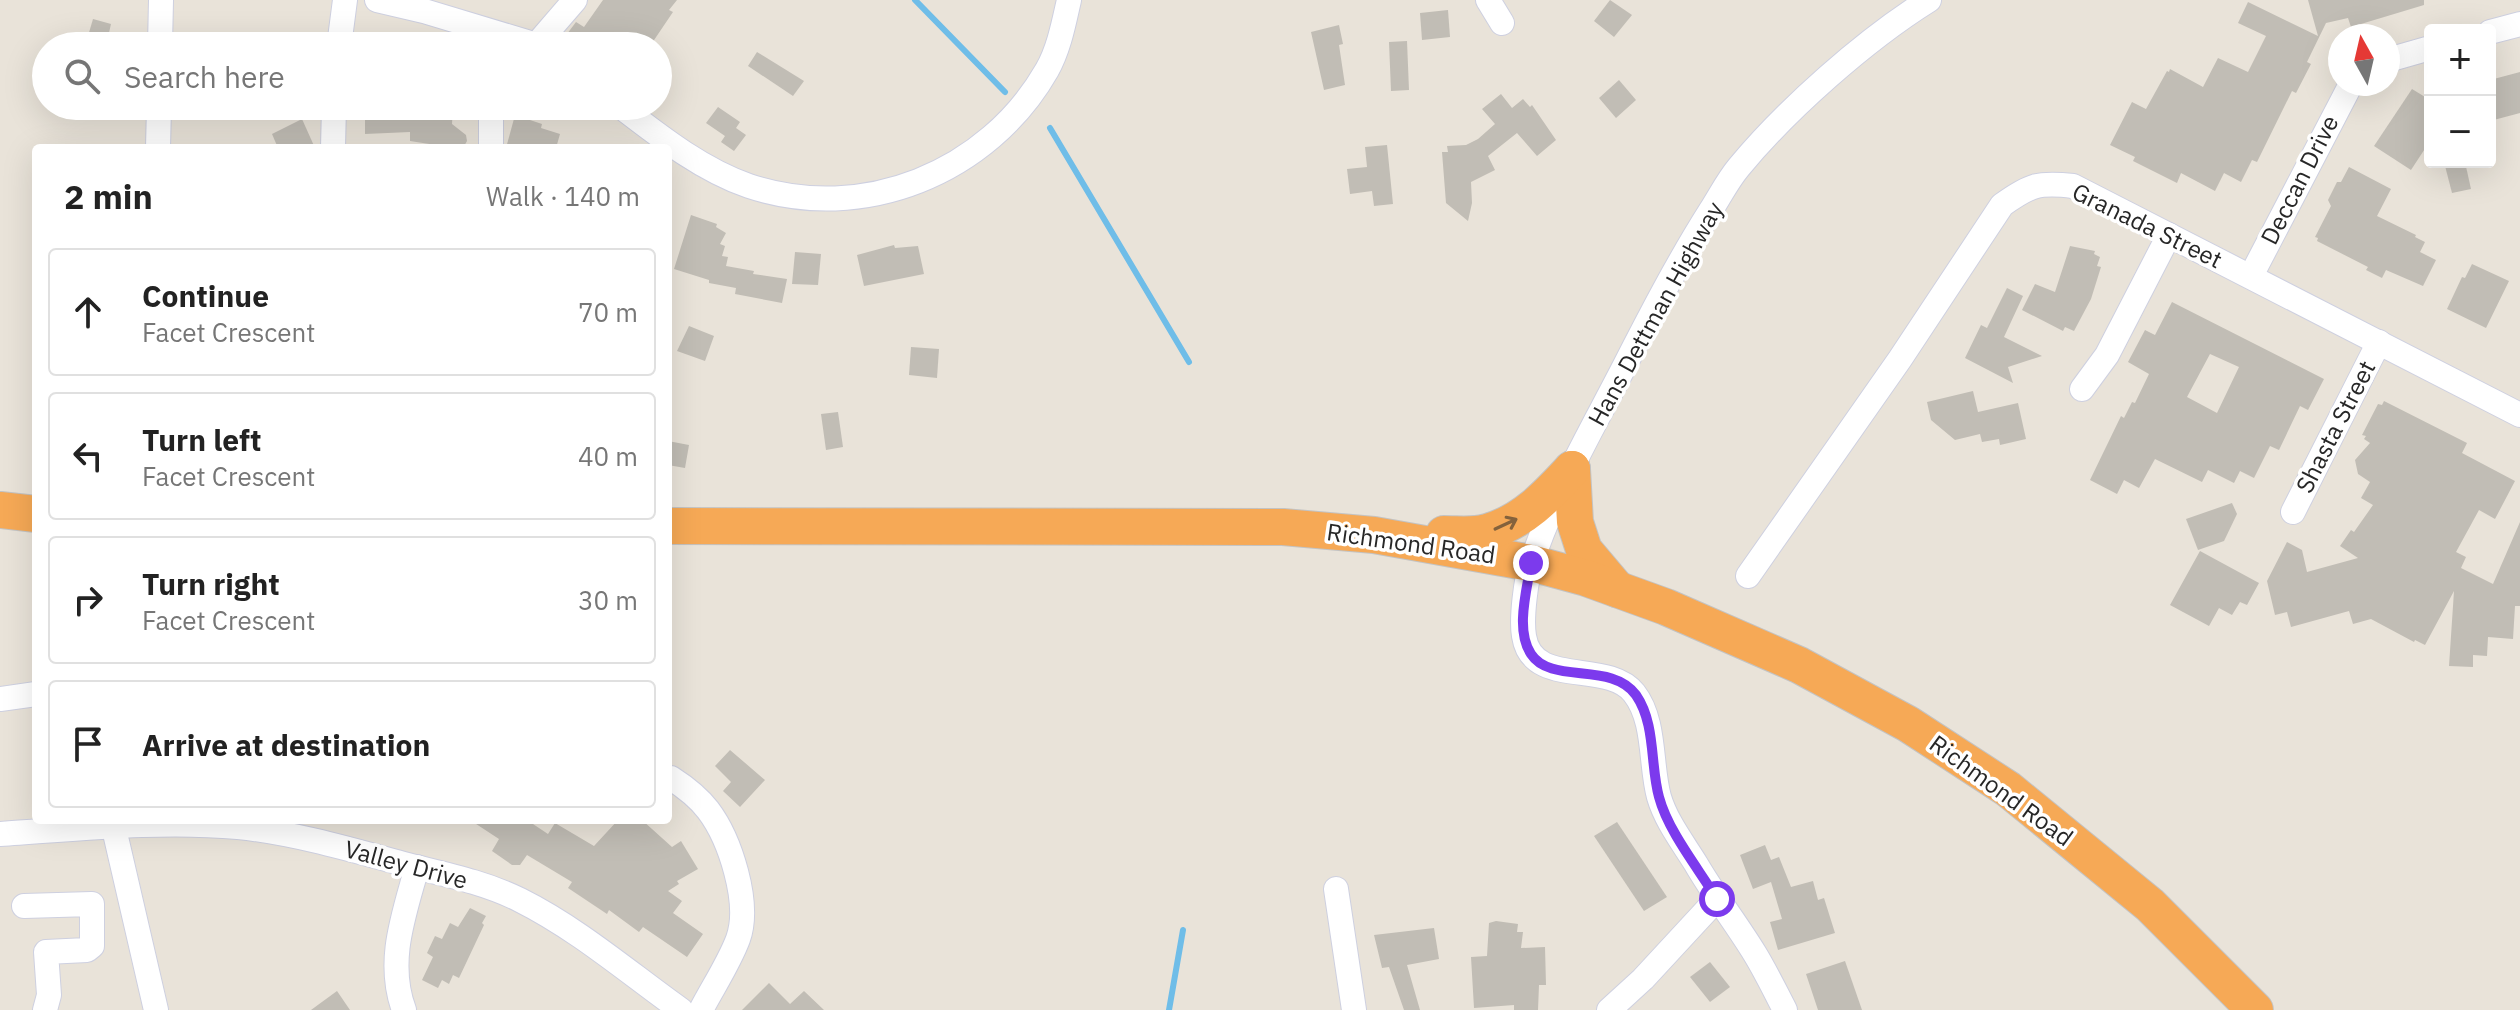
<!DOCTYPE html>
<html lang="en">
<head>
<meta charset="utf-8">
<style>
	body { margin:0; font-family:"IBM Plex Sans",sans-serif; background:#f2f2f2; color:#222 }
	.controls { position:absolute; right:24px; top:24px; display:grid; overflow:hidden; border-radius:8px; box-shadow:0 8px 32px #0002 }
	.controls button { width:72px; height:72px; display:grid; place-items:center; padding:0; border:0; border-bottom:2px solid #e0e0e0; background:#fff; color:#222; font:40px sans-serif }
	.compass { position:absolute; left:2328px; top:24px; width:72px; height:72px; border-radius:50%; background:#fff; box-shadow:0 8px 32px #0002; rotate:352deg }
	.stop { position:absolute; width:24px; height:24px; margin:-18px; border:6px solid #7c3aed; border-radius:50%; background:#fff }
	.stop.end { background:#7c3aed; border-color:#fff; box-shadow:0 2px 8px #0008 }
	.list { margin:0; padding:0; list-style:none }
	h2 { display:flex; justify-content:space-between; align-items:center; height:104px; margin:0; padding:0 32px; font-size:34px }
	h2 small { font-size:26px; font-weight:400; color:#767676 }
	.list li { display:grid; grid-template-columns:52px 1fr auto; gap:24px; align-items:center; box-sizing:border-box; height:128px; margin:0 16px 16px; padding:0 16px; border:2px solid #e0e0e0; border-radius:8px }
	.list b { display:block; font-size:30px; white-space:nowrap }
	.list p { margin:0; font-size:26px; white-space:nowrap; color:#767676 }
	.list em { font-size:26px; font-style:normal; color:#767676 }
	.icon { flex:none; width:44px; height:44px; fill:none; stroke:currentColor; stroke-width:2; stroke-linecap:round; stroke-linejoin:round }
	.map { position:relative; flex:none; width:2520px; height:1010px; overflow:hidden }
	.search { position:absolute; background:#fff; box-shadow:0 8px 32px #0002; left:32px; top:32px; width:640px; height:88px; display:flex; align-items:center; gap:20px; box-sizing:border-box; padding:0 28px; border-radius:44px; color:#767676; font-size:30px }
	.panel { position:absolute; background:#fff; box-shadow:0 8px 32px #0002; left:32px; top:144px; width:640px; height:680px; border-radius:8px }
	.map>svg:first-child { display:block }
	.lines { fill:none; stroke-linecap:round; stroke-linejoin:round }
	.stream { stroke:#6fbde8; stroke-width:6 }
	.building { fill:#c1bdb5; fill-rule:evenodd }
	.minor-casing { stroke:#ced0e0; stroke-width:26 }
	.highway-casing { stroke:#c3c3c3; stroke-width:38 }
	.minor { stroke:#fff; stroke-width:24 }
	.highway { stroke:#f6a956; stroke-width:36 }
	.oneway { stroke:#84623c }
	.route { stroke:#7c3aed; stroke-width:10 }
	.labels { text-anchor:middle; stroke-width:7; stroke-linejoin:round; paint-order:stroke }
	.street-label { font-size:24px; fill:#272727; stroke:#fff }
</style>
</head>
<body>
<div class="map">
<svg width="2520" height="1010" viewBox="0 0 2520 1010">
	<rect width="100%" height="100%" fill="#e9e3d9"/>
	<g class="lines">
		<g class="stream">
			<polyline points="915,0 1005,92"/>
			<polyline points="1050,128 1189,362"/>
			<polyline points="1169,1010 1183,930"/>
		</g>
	</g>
	<g class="building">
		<polygon points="603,0 677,0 669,10 673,12 650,46 558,46 576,22 584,27"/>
		<polygon points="1610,0 1632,15 1614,37 1594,21"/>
		<polygon points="2308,0 2424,0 2424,5 2351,27 2348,18 2326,23 2307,62 2311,64 2296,93 2292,91 2257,162 2252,160 2241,182 2224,173 2215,191 2181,173 2177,183 2133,161 2135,157 2110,145 2132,102 2146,109 2167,71 2169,72 2170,69 2203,87 2218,58 2248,72 2266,36 2238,23 2248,2 2318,36"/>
		<polygon points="1448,10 1450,37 1422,40 1420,13"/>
		<polygon points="93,19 111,24 106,46 85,46"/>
		<polygon points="1339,25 1343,44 1339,45 1345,85 1324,90 1311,32"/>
		<polygon points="1407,41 1409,90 1391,91 1389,42"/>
		<polygon points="757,52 804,81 793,96 748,66"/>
		<polygon points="2520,72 2520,113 2490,121 2490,80"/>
		<polygon points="1619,80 1636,100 1616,118 1599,98"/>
		<polygon points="2412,89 2430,100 2430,141 2411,170 2374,146"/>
		<polygon points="1501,94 1512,108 1523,99 1530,107 1532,105 1556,140 1537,156 1517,133 1488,156 1495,170 1471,182 1472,203 1468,221 1446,203 1442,152 1448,152 1447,146 1466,145 1478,139 1495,124 1482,109"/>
		<polygon points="365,106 453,106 452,124 466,135 467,141 463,148 455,148 410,141 410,132 365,134"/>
		<polygon points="718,107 740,122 736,128 746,135 734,151 721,142 725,136 706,123"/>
		<polygon points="515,115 542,124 541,128 560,134 556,148 506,148"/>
		<polygon points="302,119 315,148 278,148 272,134"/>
		<polygon points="1387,145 1393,204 1374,206 1372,191 1350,194 1347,169 1367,167 1365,147"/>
		<polygon points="2444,162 2465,162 2471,189 2452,193"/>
		<polygon points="2349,167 2391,189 2377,216 2416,235 2415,237 2425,242 2420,252 2436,260 2423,286 2386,270 2382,278 2366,270 2368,267 2317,241 2318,238 2315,237 2331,206 2328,200 2337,182 2341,182"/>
		<polygon points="691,215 717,224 716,227 726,233 720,244 725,246 722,256 728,257 726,266 754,271 753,274 787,279 782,303 735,294 736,288 709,283 709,280 674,269"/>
		<polygon points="894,245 895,248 918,246 924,274 864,286 857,255"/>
		<polygon points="2070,246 2095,251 2094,254 2100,257 2097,266 2101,267 2091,299 2074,331 2065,327 2063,331 2022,310 2035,284 2055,292"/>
		<polygon points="795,252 821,254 818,285 792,284"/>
		<polygon points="2472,264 2509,281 2486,328 2447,309 2462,277 2465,278"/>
		<polygon points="2007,288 2023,296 2004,337 2042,356 2008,367 2013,383 1965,358 1981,325 1987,328"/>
		<path d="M 2172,302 L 2324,379 L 2308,410 L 2300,406 L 2279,450 L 2270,446 L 2254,478 L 2240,471 L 2234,483 L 2208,470 L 2202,482 L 2155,459 L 2139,488 L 2124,480 L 2117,494 L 2090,480 L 2121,416 L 2124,418 L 2132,402 L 2135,403 L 2149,374 L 2128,362 L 2145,330 L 2155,335 ZM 2210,354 L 2239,367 L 2217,413 L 2187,397 Z"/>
		<polygon points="689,326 714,336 705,361 677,351"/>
		<polygon points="911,347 939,349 937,378 909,375"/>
		<polygon points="1973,391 1978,412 2018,403 2026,439 2000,445 1999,439 1982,442 1980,434 1955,440 1931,420 1927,402"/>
		<polygon points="2384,401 2467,443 2462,453 2515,481 2495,519 2479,510 2456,552 2466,557 2461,568 2493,584 2520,522 2520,606 2515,606 2513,639 2488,637 2487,656 2473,655 2473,667 2449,666 2454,591 2425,645 2415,640 2414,642 2371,619 2353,624 2349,611 2291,627 2287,612 2275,615 2267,581 2287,542 2302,550 2307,572 2358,558 2340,546 2351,530 2354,532 2373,505 2361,498 2370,482 2358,474 2355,460 2370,443 2364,439 2366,436 2362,435 2378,404 2382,405"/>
		<polygon points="838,412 843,447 826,450 821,414"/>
		<polygon points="668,441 689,445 685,468 668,465"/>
		<polygon points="2232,503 2237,514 2224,541 2198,550 2186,519"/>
		<polygon points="2200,551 2259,583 2247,605 2240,602 2232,615 2219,608 2209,626 2170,605"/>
		<polygon points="730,750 765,780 740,807 723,791 731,782 715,766"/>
		<polygon points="470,820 527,820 548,834 555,823 594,846 618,820 642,820 672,847 681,841 698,869 677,881 679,884 668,891 682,901 673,913 703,934 687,957 643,927 639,932 609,910 607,914 568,888 572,882 527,855 520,865 512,865 492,851 499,839"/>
		<polygon points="1617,822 1667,897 1644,911 1594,836"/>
		<polygon points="1765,845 1771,860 1779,857 1791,887 1813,881 1818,900 1824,898 1835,933 1778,950 1770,922 1782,919 1771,882 1753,889 1740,855"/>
		<polygon points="470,908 486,916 482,923 484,925 459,978 453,975 449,984 442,980 438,988 422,980 433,957 427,953 435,936 442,939 450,923 458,927"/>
		<polygon points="1496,921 1518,924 1517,932 1523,932 1521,948 1545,947 1546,985 1539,985 1538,1010 1514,1010 1514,1005 1474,1008 1471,957 1487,956 1489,923"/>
		<polygon points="1434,928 1439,959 1407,965 1420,1010 1404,1010 1389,967 1382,968 1374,935"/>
		<polygon points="1845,961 1862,1010 1818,1010 1806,974"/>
		<polygon points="1710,962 1730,987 1710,1002 1690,977"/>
		<polygon points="769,983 790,1004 804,991 824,1010 742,1010"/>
		<polygon points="337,991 350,1010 311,1010"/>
	</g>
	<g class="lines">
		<defs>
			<g id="minor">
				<polyline points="377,0 424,11 540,46"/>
				<polyline points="1488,0 1502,23"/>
				<polyline points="2490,32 2520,24"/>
				<polyline points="537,44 575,0"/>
				<polyline points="160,46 161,0"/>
				<polyline points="339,46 345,0"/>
				<polyline points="2388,60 2430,48"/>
				<path d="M 620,106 C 659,136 702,170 749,186 C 863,224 988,173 1047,70 C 1059,49 1064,22 1069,0"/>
				<polyline points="158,148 159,106"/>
				<polyline points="333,148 334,106"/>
				<polyline points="491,148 491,106"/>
				<polyline points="2251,276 2351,84"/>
				<polyline points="2082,389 2107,355 2169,235"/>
				<polyline points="2293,512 2379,342"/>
				<path d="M 1748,576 L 1900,359 L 2002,205 C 2030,185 2038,182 2073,186 L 2520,415"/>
				<polyline points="0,699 36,694"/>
				<path d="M 671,778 C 685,787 698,797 708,810 C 730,839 751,903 738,939 C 729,963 713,987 701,1010"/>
				<polyline points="112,820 156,1010"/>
				<path d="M 0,834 C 78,829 159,820 238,827 C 294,833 349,849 404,864 C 443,874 484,882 520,900 C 578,929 629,973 681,1010"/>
				<polyline points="1336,889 1354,1010"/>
				<polyline points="24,906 92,904 92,946 87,950 46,952 49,995 45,1010"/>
				<path d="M 404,1010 C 386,961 404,915 417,867"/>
				<polyline points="1609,1010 1643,979 1717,899"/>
				<path d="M 1785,1010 C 1775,991 1766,972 1755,954 C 1736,923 1714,895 1696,864 C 1683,843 1666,821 1659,797 C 1650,765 1656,721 1634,693 C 1607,659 1532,689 1524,636 C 1521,618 1526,578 1532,561 C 1554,495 1590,433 1622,371 C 1650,316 1678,262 1711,210 C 1720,196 1728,180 1739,167 C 1787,109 1865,40 1929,0"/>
			</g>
			<g id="highway">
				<polyline points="1572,469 1575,522 1584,550 1617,589"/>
				<polyline points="0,510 36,514"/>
				<polyline points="668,526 1283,527 1374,535 1531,563 1586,578 1666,607 1799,665 1908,724 2008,789 2150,905 2255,1010"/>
				<path d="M 1444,534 C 1458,534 1474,536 1487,532 C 1523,522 1547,496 1572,469"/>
			</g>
		</defs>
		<use href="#minor" class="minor-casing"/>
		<use href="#highway" class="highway-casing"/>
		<use href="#minor" class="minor"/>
		<use href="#highway" class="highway"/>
	</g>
	<defs><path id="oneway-shaft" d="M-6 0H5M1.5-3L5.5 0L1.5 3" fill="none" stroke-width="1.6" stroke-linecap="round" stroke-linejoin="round" transform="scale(2)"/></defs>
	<use class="oneway" href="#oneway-shaft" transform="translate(1506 524) rotate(-25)"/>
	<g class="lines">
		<path class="route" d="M 1531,563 C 1527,590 1515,630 1531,654 C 1551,685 1612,661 1636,695 C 1656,724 1650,765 1659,797 C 1668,831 1698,868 1717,899"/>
	</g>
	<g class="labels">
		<g class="street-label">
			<text transform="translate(2300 180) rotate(-63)" y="8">Deccan Drive</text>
			<text transform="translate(2147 226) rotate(26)" y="8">Granada Street</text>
			<text transform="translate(1656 314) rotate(-61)" y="8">Hans Dettman Highway</text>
			<text transform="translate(2336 427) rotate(-63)" y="8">Shasta Street</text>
			<text transform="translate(1411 544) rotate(8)" y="8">Richmond Road</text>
			<text transform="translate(2001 791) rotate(36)" y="8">Richmond Road</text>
			<text transform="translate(406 865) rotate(15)" y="8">Valley Drive</text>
		</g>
	</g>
</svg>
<div class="controls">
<button>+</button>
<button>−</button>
</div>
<svg class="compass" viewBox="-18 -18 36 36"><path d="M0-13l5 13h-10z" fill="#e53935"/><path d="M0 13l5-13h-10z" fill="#767676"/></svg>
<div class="stop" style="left:1717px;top:899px"></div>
<div class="stop end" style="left:1531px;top:563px"></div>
<div class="search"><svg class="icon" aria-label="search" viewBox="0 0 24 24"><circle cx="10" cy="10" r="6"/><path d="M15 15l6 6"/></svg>Search here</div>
<section class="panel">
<h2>2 min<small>Walk · 140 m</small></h2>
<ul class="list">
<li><svg class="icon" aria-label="ahead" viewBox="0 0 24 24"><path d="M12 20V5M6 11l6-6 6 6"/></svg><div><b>Continue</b><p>Facet Crescent</p></div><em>70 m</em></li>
<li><svg class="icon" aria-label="left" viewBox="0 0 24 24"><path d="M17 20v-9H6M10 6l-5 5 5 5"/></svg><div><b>Turn left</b><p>Facet Crescent</p></div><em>40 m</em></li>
<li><svg class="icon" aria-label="right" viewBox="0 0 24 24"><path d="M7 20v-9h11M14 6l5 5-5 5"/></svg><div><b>Turn right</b><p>Facet Crescent</p></div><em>30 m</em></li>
<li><svg class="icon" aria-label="arrive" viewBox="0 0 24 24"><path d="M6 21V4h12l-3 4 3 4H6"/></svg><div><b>Arrive at destination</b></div></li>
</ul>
</section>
</div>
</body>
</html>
